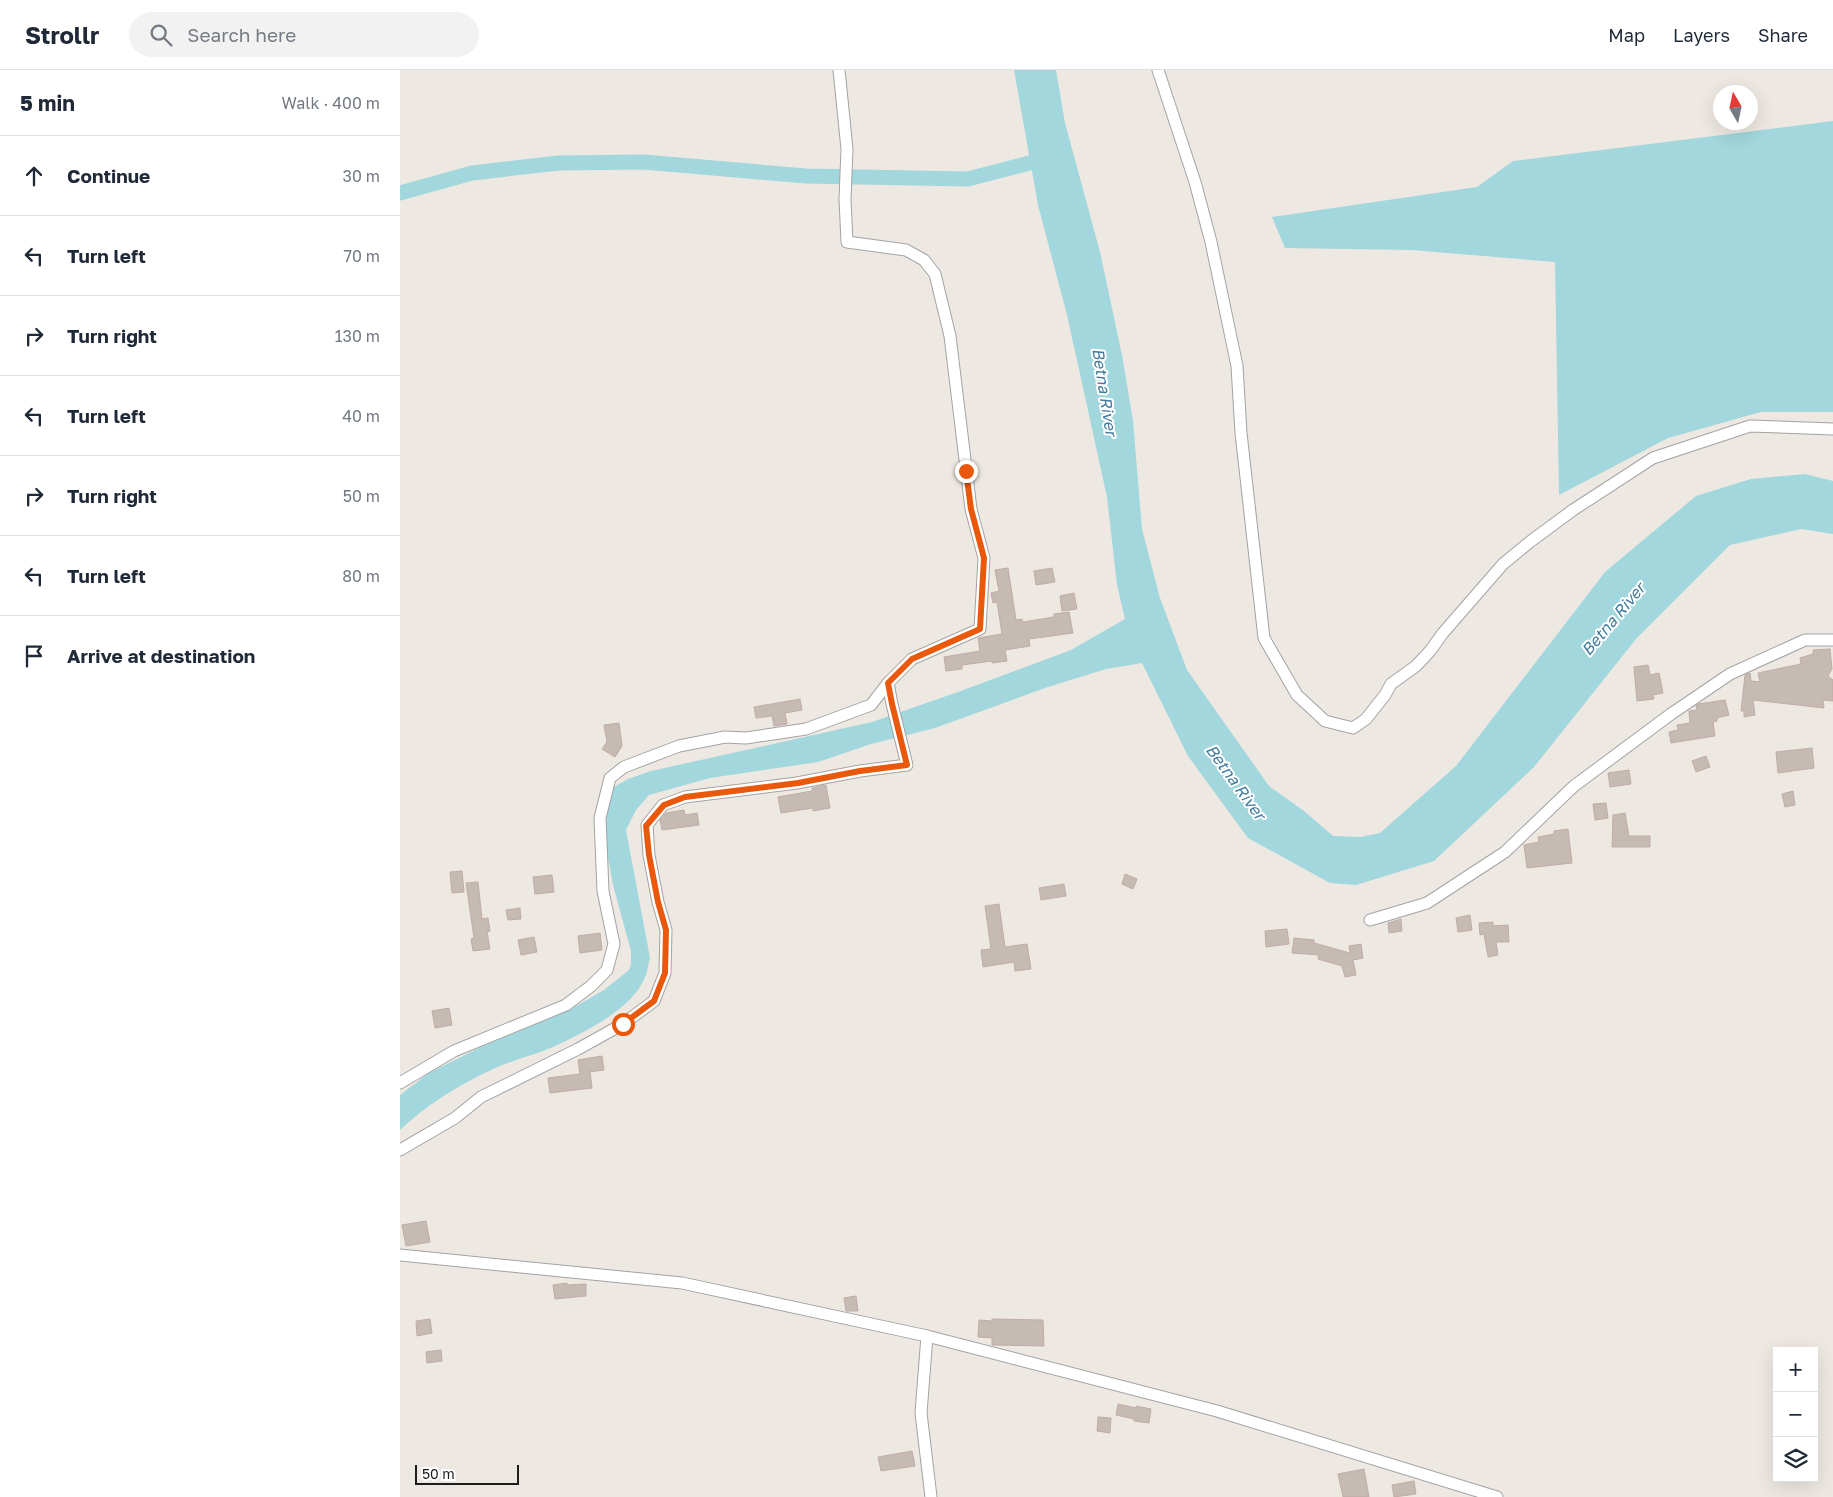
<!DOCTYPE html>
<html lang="en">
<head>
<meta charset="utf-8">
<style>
	body { margin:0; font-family:"Golos Text",sans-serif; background:#f2f2f3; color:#1f2937 }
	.controls { position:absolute; right:15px; bottom:15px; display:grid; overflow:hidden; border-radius:0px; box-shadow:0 5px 20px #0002 }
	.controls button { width:45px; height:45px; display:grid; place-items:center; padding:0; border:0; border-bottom:1px solid #e0e1e3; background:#fff; color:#1f2937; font:25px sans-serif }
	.compass { position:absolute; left:1313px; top:15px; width:45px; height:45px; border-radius:50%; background:#fff; box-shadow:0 5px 20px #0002; rotate:351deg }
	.scale { position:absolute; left:15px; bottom:12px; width:104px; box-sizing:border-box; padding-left:5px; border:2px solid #1c1c1c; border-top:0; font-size:14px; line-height:18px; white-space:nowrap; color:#1c1c1c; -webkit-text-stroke:4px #fff; paint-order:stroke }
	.stop { position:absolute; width:15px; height:15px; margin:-11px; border:4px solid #ea580c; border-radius:50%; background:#fff }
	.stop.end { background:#ea580c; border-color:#fff; box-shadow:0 1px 5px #0008 }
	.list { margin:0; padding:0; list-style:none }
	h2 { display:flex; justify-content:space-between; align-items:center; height:65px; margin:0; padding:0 20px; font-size:21px }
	h2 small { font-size:16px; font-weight:400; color:#747a83 }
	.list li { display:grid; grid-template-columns:32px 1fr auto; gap:15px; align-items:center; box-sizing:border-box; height:80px; padding:0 20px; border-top:1px solid #e0e1e3 }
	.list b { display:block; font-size:19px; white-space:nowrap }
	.list em { font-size:16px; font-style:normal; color:#747a83 }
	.icon { flex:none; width:28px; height:28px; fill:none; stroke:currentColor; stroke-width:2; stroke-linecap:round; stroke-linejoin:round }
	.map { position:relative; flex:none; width:1433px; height:1427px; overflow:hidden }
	header { display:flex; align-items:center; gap:30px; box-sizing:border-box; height:70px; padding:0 25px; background:#fff; border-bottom:1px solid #e0e1e3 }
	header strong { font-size:24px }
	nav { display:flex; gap:28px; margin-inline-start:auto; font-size:18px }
	.search { width:350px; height:45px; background:#f2f2f3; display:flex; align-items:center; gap:12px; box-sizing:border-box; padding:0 18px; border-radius:28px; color:#747a83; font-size:19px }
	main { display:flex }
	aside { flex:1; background:#fff }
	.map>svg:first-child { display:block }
	.water { fill:#a1d7dd }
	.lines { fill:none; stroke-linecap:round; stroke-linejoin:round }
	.canal { stroke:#a1d7dd; stroke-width:15 }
	.building { fill:#c6bab5; stroke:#c0ada4 }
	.minor-casing { stroke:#a3a3a3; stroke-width:13 }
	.minor { stroke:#fff; stroke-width:11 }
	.route { stroke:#ea580c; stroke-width:6 }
	.labels { text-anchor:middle; stroke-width:4; stroke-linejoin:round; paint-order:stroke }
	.water-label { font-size:16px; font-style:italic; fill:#427b9d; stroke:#fff }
</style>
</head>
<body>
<header>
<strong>Strollr</strong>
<div class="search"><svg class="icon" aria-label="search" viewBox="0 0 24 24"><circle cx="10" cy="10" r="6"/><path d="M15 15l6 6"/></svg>Search here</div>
<nav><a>Map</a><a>Layers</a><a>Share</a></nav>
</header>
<main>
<aside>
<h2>5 min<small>Walk · 400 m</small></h2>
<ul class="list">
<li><svg class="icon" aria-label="ahead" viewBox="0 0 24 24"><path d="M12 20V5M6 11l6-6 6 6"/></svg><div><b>Continue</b></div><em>30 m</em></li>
<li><svg class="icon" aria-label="left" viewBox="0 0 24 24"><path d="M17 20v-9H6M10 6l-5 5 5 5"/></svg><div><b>Turn left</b></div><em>70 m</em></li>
<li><svg class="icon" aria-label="right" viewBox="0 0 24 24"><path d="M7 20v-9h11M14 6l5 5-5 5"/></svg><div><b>Turn right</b></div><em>130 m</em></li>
<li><svg class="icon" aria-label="left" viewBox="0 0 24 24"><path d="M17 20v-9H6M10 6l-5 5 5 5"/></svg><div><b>Turn left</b></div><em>40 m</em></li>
<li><svg class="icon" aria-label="right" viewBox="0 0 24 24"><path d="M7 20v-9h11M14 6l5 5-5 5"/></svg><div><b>Turn right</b></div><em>50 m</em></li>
<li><svg class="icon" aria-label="left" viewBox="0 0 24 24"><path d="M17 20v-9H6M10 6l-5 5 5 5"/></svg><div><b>Turn left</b></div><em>80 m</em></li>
<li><svg class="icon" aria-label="arrive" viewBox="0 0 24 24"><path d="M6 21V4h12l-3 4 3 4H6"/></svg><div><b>Arrive at destination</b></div></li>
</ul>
</aside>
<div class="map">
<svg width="1433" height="1427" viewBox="0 0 1433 1427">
	<rect width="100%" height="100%" fill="#eee8e2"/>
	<g class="water">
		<path d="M 614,0 L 656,0 L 665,53 L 700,182 L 722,285 L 733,351 L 742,459 L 760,528 L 787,600 L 869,716 L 904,741 L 933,766 L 961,767 L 980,763 L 1056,696 L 1205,502 L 1296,426 L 1351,409 L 1405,404 L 1433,411 L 1433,464 L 1401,459 L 1330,475 L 1236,569 L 1134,697 L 1034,791 L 956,815 L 930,813 L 848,768 L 788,686 L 742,593 L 706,599 L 648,617 L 535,658 L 471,674 L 418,692 L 310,708 L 249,725 L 236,740 L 226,760 L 250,888 C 248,894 248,901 245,907 C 233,939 183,963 153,977 C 132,986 109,991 89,1001 C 57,1016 25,1036 0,1060 L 0,1025 L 29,1003 L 83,976 L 173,938 L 204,920 L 229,900 L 231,894 L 231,881 L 213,815 L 206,776 L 205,757 L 208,726 L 214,717 L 228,709 L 251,701 L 472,652 L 558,622 L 671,580 L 725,549 L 717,515 L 707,427 L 667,245 L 638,135 Z"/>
		<polygon points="1433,51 1433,342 1361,342 1268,368 1159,425 1155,192 1011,180 885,178 872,147 1077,117 1113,91"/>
	</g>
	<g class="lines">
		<polyline class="canal" points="0,123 72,103 158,93 244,92 406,106 568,109 649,88"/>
	</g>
	<g class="building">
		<polygon points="608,498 616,550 622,549 623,552 654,547 654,544 669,542 673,563 629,569 630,576 605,580 607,591 592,593 592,591 562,595 562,599 546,601 544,587 580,581 578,568 602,564 597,532 593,533 591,523 599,521 595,500"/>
		<polygon points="652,498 655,512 636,515 634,501"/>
		<polygon points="674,523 677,539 662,541 660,526"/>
		<polygon points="1430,579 1432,599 1428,606 1433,610 1433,631 1423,630 1424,638 1353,630 1355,645 1344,647 1344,641 1341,641 1345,605 1350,603 1351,611 1360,612 1358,603 1401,594 1400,588 1413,584 1413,580"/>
		<polygon points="1248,595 1250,605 1259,603 1263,623 1253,625 1254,629 1237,631 1234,597"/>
		<polygon points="400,629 402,640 385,643 387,654 374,656 372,646 356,648 354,637"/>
		<polygon points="1325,630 1329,645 1317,648 1317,651 1313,652 1315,666 1271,673 1269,662 1278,660 1277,655 1290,653 1289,641 1297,640 1296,636 1298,634"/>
		<polygon points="219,653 222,676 215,687 202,679 207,672 204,655"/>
		<polygon points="1412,678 1414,698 1378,703 1376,682"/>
		<polygon points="1306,686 1310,697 1296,702 1292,691"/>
		<polygon points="1229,700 1231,714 1210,717 1208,703"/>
		<polygon points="426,715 430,738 413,741 413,738 381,743 378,727 412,721 412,718"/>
		<polygon points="1393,721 1395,735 1385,737 1382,724"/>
		<polygon points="1206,733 1208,748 1195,750 1193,734"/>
		<polygon points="284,740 285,745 297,743 299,755 262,760 260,750 266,743"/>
		<polygon points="1225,743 1229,766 1250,766 1250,777 1212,777 1213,745"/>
		<polygon points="1168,759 1172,793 1127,798 1124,775 1139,772 1138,767 1154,764 1154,761"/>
		<polygon points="62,801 64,822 52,823 50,802"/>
		<polygon points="725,804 737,809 733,819 722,814"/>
		<polygon points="152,805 154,822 135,824 133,807"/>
		<polygon points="78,812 82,849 88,848 90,861 87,862 90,879 73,881 71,869 74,868 66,813"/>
		<polygon points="664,814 666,826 641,830 639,818"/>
		<polygon points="599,834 605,877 627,874 631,899 615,901 614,892 583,897 581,880 591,879 585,836"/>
		<polygon points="120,838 121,849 108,850 106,840"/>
		<polygon points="1070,845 1072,860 1058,862 1056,848"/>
		<polygon points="1001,849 1002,861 989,863 988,853"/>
		<polygon points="1093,852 1093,856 1108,855 1109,872 1096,872 1098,885 1088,887 1084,864 1080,865 1079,853"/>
		<polygon points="887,859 889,874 866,877 865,861"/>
		<polygon points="200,863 202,880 180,883 178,866"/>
		<polygon points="134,867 137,882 121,885 118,870"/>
		<polygon points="894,868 914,870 914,873 950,883 949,876 961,874 963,888 953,890 956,905 945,907 942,896 918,889 919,885 892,883"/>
		<polygon points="49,938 52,955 35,958 32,941"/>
		<polygon points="202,986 204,1000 188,1002 190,1002 192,1018 150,1023 148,1008 180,1004 178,990"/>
		<polygon points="26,1151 30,1172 6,1176 2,1155"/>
		<polygon points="167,1213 167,1215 186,1214 186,1226 155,1229 153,1215"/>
		<polygon points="456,1226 458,1241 446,1241 444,1228"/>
		<polygon points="30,1249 32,1263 17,1266 16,1251"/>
		<polygon points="592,1249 643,1250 644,1276 592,1275 592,1268 578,1267 579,1250 592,1251"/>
		<polygon points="41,1280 42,1291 27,1293 26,1282"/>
		<polygon points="718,1334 736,1338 736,1336 751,1339 749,1353 734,1351 734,1349 716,1345"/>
		<polygon points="698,1347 711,1348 710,1363 697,1361"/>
		<polygon points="512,1381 515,1396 481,1401 478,1387"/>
		<polygon points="964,1399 969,1427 943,1427 938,1404"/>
		<polygon points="1014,1411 1016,1424 994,1427 992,1415"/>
	</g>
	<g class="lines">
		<defs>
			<g id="minor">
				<polyline points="758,0 795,112 811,172 837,296 841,363 864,568 897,625 925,651 953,658 966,649 985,625 991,614 1016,596 1030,581 1043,563 1103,494 1131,471 1173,440 1253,388 1350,356 1433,359"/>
				<polyline points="970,850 1027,833 1105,782 1174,716 1271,644 1330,604 1405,570 1433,570"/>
				<polyline points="0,1013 54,981 166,935 191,916 207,900 214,874 203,821 200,748 210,708 224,697 279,676 325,667 346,668 406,659 471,635 488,613 512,589 580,559 584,488 571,439 550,266 535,204 524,190 506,180 447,172 445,129 447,79 439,0"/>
				<polyline points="0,1080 55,1048 81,1027 178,979 223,954 254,931 265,903 266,860 258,832 249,785 247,755 263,735 285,727 397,713 460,701 507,695 492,634 488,613"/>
				<polyline points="0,1185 282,1213 527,1266 817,1341 1097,1427"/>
				<polyline points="527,1266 521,1343 531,1427"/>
			</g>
		</defs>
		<use href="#minor" class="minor-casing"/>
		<use href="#minor" class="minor"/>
	</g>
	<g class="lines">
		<polyline class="route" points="223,954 254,931 265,903 266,860 258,832 249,785 246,756 264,735 285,727 398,713 460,701 507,695 492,634 488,613 512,589 580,559 584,488 571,439 566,401"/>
	</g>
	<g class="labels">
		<g class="water-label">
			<text transform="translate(705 322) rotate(81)" y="6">Betna River</text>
			<text transform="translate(1213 549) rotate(-50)" y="6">Betna River</text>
			<text transform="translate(836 712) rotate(54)" y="6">Betna River</text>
		</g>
	</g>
</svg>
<div class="controls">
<button>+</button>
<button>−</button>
<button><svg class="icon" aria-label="layers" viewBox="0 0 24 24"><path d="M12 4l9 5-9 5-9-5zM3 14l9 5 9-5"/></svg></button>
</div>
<svg class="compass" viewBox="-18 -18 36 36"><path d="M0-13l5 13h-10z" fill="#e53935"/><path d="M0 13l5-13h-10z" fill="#747a83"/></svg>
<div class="scale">50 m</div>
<div class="stop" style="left:223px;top:954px"></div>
<div class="stop end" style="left:566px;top:401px"></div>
</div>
</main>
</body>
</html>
